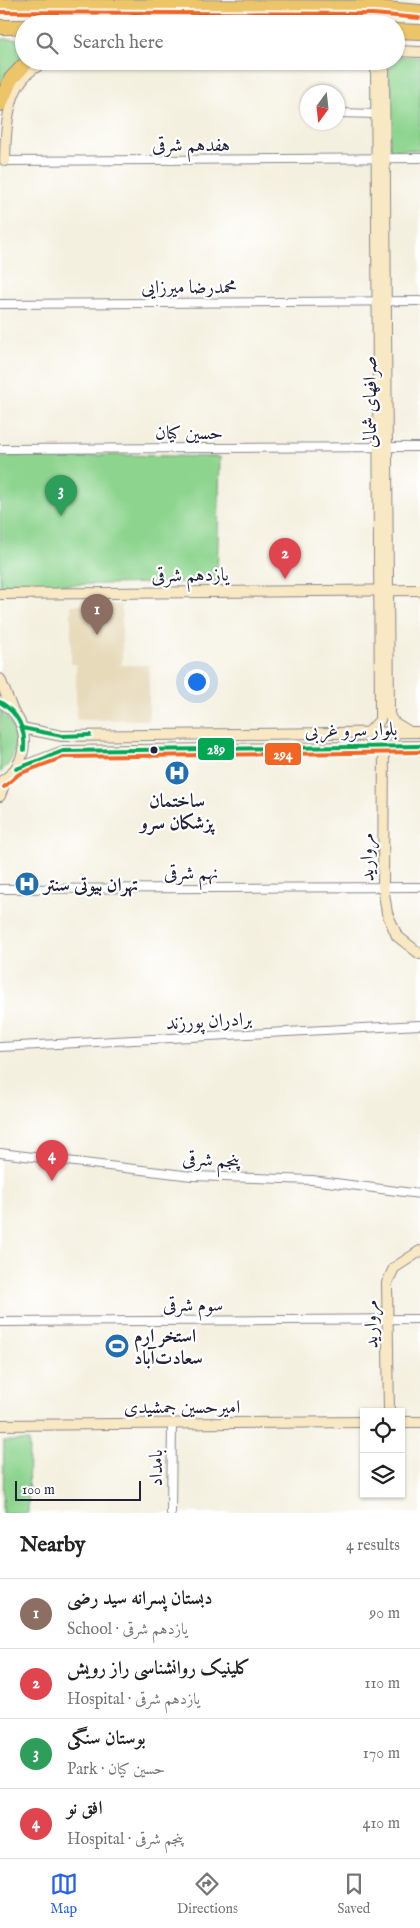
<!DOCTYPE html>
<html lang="en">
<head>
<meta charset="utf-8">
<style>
	body { margin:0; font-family:"IM FELL English",Amiri,serif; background:#f6f6f6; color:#222 }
	.controls { position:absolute; right:15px; bottom:15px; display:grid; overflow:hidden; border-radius:0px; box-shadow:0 1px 4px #0004 }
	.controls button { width:45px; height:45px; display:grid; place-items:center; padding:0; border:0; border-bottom:1px solid #e0e0e0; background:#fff; color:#222; font:25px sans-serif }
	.compass { position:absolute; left:300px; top:85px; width:45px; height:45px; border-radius:50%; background:#fff; box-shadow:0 1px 4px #0004; rotate:195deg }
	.scale { position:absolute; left:15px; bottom:12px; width:126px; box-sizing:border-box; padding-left:5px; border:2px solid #22223b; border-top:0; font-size:14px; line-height:18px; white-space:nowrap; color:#22223b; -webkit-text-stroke:4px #fff; paint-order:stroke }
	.you { position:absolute; left:196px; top:681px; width:18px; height:18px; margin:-12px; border:4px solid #fff; border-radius:50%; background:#1a73e8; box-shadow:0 0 0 8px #1a73e833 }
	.badge { display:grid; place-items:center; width:32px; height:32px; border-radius:50%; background:#2563eb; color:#fff; font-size:16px; font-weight:700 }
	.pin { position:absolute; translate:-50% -41px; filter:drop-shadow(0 1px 2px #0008) }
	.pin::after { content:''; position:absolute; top:26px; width:18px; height:15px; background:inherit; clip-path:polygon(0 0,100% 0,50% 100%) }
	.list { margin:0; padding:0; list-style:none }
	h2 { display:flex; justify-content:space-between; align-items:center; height:65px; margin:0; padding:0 20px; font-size:21px }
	h2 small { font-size:16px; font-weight:400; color:#767676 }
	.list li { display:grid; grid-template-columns:32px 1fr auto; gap:15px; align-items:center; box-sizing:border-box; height:70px; padding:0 20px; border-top:1px solid #e0e0e0 }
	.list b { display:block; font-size:19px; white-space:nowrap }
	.list p { margin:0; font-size:16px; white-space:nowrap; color:#767676 }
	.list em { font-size:16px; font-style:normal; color:#767676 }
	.icon { flex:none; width:28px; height:28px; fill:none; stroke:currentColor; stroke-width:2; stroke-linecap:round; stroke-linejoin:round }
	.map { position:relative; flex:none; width:420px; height:1513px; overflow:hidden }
	.search { position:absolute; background:#fff; box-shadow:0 1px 4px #0004; left:15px; right:15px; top:15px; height:55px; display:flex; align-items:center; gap:12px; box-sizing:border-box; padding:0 18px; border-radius:28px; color:#767676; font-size:19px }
	.sheet { height:345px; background:#fff }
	nav { display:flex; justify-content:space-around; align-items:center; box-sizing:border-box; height:70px; border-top:1px solid #e0e0e0; background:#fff; font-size:14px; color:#767676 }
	nav a { display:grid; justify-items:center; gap:2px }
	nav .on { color:#2563eb }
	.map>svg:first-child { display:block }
	.built { fill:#e6daba }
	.green { fill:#8dd48e; stroke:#587b64 }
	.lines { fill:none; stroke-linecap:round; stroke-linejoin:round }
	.street-casing { stroke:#8b898d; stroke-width:10 }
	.secondary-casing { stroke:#8b898d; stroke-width:12 }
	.highway-casing { stroke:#8b898d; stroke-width:16 }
	.street { stroke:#fff; stroke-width:8 }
	.secondary { stroke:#f8e8c3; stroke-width:10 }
	.highway { stroke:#edc569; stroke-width:14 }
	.bus-1-casing { stroke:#fff; stroke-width:8 }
	.bus-2-casing { stroke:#fff; stroke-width:8 }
	.bus-1 { stroke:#00a651; stroke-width:4 }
	.bus-2 { stroke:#f26522; stroke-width:4 }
	.bus-dot { fill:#22223b; stroke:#fff; stroke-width:2 }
	.labels { text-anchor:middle; stroke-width:4.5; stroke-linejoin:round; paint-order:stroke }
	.street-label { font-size:19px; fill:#22223b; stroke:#fff }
	.poi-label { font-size:19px; font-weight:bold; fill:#22223b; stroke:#fff; text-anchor:start }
	.line-badge { stroke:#fff; stroke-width:2 }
	.badge-label { font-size:14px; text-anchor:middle; font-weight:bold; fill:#fff }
</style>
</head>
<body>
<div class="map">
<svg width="420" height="1513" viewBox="0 0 420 1513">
	<rect width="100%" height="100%" fill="#fff"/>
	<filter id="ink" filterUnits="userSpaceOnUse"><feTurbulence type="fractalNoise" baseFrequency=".02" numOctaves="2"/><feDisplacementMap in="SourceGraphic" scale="10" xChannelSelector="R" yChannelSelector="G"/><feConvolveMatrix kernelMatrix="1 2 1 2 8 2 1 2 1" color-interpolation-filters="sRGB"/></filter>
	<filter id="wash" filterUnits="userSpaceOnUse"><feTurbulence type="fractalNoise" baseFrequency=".0096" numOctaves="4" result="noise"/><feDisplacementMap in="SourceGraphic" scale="20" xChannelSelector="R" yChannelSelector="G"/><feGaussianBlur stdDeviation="1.12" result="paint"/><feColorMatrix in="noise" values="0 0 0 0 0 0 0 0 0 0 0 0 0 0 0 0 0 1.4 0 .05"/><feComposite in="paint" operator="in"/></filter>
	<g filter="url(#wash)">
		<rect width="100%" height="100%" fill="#f4f0df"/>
		<polygon class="built" points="71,605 122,605 122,664 112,665 149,665 149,720 76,720 76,664 71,664"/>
		<g class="green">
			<polygon points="0,39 24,39 24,58 0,90"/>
			<polygon points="396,56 420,57 420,150 390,150 389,61 396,61"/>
			<polygon points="120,455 220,457 217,582 0,586 0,456"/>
			<path d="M 0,711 C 21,728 21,755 0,773 Z"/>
			<polygon points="4,1441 29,1441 28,1513 3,1513"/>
		</g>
	</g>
	<g filter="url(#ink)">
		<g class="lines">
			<defs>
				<g id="street">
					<polyline points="338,113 377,114"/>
					<polyline points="5,161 420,158"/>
					<polyline points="0,304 420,301"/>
					<polyline points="0,449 420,447"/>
					<polyline points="0,889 420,887"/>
					<polyline points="0,1047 420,1025"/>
					<polyline points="0,1153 192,1176 312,1180 420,1194"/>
					<polyline points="0,1322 420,1319"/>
					<polyline points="171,1513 172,1423"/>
				</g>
				<g id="secondary">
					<polyline points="396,51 420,52"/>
					<polyline points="384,61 389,714 392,721 410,732"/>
					<path d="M 5,161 C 6,126 6,69 53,61"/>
					<polyline points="0,594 420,590"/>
					<polyline points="0,679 12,709"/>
					<path d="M 0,702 C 33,718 31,766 0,782"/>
					<polyline points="22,728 62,736 420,732"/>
					<polyline points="369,732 380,720 380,712 376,61"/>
					<polyline points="384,746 383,887 387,913 397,936 420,954"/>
					<polyline points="16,769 63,751 420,746"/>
					<polyline points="0,796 6,779"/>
					<polyline points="389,1412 387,1283 394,1268 420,1251"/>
					<polyline points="401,1422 420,1422"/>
					<polyline points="0,1425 364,1422"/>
				</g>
				<g id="highway">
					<polyline points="0,6 373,8 420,12"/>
					<polyline points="0,27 24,27"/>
					<polyline points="396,31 420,32"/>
					<polyline points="0,104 11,79 28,61"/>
				</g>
			</defs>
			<use href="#street" class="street-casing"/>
			<use href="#secondary" class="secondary-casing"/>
			<use href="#highway" class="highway-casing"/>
			<use href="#street" class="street"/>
			<use href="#secondary" class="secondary"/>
			<use href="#highway" class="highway"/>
			<defs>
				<g id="bus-1">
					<path d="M 0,702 C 18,713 26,729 24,750"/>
					<polyline points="22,728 62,736 90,735"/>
					<polyline points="16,769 63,751 420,746"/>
				</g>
				<g id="bus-2">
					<polyline points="0,12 373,14 419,18"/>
					<polyline points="4,787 19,774 64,757 420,752"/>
				</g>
			</defs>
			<use href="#bus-1" class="bus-1-casing"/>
			<use href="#bus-2" class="bus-2-casing"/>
			<use href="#bus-1" class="bus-1"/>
			<use href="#bus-2" class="bus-2"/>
		</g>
	</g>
	<defs>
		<symbol id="hospital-disc" viewBox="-11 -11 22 22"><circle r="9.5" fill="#1f6fb2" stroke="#fff"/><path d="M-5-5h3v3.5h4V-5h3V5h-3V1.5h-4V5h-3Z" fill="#fff"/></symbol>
		<symbol id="stadium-disc" viewBox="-11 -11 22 22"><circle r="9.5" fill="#1f6fb2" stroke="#fff"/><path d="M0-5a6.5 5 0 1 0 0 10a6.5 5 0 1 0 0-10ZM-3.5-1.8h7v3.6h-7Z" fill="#fff"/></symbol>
	</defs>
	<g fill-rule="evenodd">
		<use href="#hospital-disc" x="163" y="759" width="28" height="28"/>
		<use href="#hospital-disc" x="13" y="870" width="28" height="28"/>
		<use href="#stadium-disc" x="103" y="1332" width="28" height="28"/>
	</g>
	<circle class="bus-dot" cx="154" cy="750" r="4.5"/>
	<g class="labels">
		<g class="street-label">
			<text x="191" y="151">هفدهم شرقی</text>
			<text x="189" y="293">محمدرضا میرزایی</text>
			<text transform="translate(369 402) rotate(-90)" y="7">صرافهای شمالی</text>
			<text x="189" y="439">حسین کیان</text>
			<text transform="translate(190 574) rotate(-1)" y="7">یازدهم شرقی</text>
			<text transform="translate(351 729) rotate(-1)" y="7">بلوار سرو غربی</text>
			<text transform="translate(366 857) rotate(-90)" y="7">مروارید</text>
			<text x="191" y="879">نهم شرقی</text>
			<text transform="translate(209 1020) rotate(-3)" y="7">برادران پورزند</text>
			<text transform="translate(211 1159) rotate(3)" y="7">پنجم شرقی</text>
			<text x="193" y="1311">سوم شرقی</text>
			<text transform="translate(370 1324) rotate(-90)" y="7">مروارید</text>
			<text x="182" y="1413">امیرحسین جمشیدی</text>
			<text transform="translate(155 1468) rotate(-90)" y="7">بامداد</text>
		</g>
		<g class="poi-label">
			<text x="177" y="807" text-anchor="middle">ساختمان<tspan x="177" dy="22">پزشکان سرو</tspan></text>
			<text x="44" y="891">تهران بیوتی سنتر</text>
			<text x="134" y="1342">استخر ارم<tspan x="134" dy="22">سعادت‌آباد</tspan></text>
		</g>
	</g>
	<g class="line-badge">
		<rect x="197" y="737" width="38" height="24" rx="5" fill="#00a651"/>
		<rect x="264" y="742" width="38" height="24" rx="5" fill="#f26522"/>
	</g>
	<g class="badge-label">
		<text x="216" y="754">289</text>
		<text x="283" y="759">294</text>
	</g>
</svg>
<div class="controls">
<button><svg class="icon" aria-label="locate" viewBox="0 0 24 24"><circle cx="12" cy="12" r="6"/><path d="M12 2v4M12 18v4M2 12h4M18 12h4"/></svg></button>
<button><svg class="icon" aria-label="layers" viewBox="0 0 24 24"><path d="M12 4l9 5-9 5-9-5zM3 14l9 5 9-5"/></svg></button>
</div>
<svg class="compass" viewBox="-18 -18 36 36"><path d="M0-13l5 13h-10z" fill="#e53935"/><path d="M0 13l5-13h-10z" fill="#767676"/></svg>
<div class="scale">100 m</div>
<div class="you"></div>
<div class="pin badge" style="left:97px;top:635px;background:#8d6e63">1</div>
<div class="pin badge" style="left:285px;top:579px;background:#e0444e">2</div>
<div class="pin badge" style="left:61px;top:516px;background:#2e9e5b">3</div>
<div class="pin badge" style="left:52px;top:1181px;background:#e0444e">4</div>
<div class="search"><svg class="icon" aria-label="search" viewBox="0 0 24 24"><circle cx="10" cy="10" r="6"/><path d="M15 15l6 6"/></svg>Search here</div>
</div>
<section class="sheet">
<h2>Nearby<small>4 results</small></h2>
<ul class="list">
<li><span class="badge" style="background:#8d6e63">1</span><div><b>دبستان پسرانه سید رضی</b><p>School · یازدهم شرقی</p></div><em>90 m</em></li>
<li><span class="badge" style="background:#e0444e">2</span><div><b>کلینیک روانشناسی راز رویش</b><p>Hospital · یازدهم شرقی</p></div><em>110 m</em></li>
<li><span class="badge" style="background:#2e9e5b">3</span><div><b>بوستان سنگی</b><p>Park · حسین کیان</p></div><em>170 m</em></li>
<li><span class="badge" style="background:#e0444e">4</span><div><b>افق نو</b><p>Hospital · پنجم شرقی</p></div><em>410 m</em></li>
</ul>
</section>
<nav>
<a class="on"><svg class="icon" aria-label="map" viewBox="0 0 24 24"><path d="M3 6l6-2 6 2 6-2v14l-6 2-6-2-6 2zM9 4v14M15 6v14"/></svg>Map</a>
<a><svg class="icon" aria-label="directions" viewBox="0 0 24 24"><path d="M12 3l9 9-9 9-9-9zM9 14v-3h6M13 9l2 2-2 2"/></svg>Directions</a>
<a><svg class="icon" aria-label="saved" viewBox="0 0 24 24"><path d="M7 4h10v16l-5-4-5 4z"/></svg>Saved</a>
</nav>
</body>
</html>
